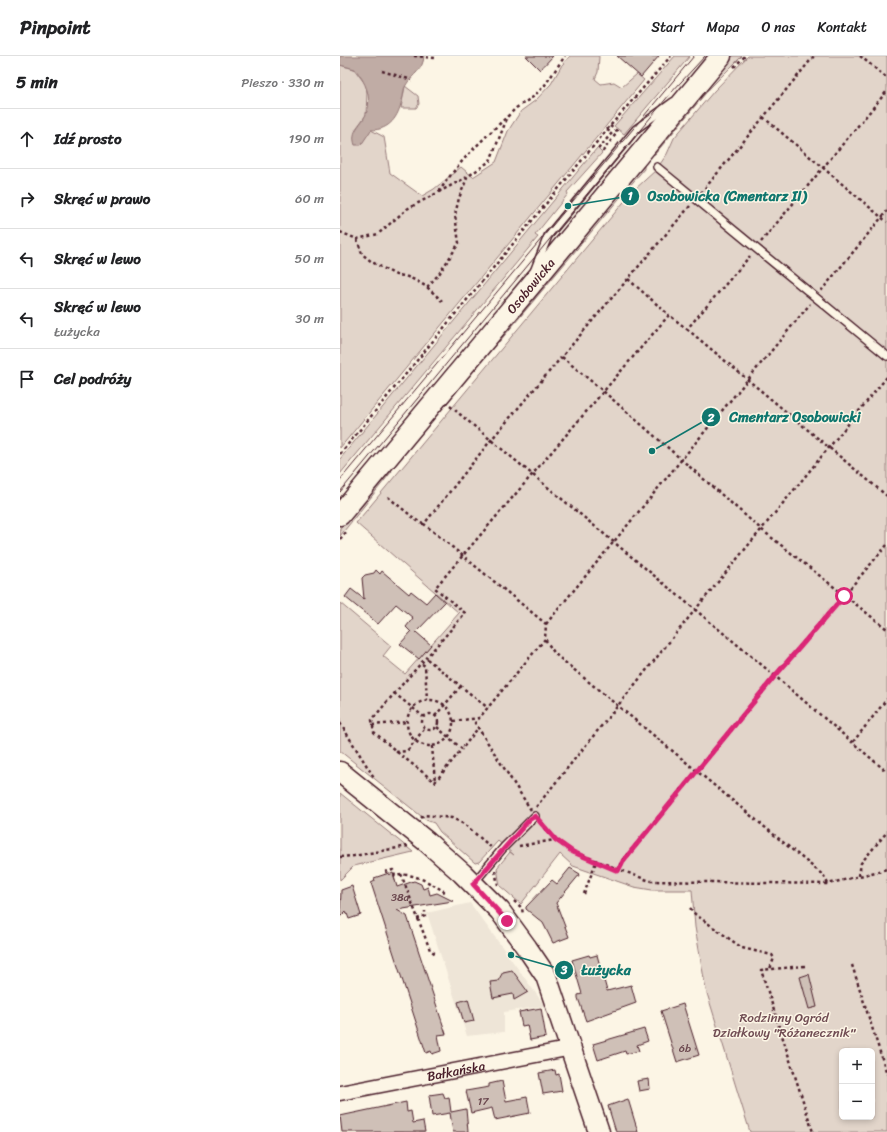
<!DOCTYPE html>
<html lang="pl">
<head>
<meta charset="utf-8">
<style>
	body { margin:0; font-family:Sriracha,sans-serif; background:#f6f6f6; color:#202124 }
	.controls { position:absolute; right:12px; bottom:12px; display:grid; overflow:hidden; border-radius:6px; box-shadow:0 2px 6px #0003 }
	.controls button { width:36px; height:36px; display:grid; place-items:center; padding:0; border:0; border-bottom:1px solid #e0e0e0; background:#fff; color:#202124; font:20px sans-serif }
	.stop { position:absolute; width:12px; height:12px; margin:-9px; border:3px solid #db2777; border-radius:50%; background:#fff }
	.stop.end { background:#db2777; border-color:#fff; box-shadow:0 1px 4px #0008 }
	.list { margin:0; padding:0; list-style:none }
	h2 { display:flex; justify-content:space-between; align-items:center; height:52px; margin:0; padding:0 16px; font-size:17px }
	h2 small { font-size:13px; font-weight:400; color:#757577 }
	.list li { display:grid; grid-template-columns:26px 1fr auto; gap:12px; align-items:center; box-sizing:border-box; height:60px; padding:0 16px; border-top:1px solid #e0e0e0 }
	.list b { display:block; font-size:15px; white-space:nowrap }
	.list p { margin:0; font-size:13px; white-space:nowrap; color:#757577 }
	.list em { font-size:13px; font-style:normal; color:#757577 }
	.icon { flex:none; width:22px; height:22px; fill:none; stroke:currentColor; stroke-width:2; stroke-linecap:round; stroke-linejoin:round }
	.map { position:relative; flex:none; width:547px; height:1076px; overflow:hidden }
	header { display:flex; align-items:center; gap:24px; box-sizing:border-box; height:56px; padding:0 20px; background:#fff; border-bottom:1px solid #e0e0e0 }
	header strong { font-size:19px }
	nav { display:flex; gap:22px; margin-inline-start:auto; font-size:14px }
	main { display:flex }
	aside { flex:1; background:#fff }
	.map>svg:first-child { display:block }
	.built { fill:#eee5d7 }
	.green { fill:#e2d5ca; stroke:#967a7a; fill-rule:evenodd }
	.water { fill:#c0aca5; stroke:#917474 }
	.building { fill:#cfc0b7; stroke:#4a1f2b }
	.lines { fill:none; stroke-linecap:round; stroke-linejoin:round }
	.lane-casing { stroke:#4a1f2b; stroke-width:10 }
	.street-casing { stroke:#4a1f2b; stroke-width:17 }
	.secondary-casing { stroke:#4a1f2b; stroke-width:23 }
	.path { stroke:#4a1f2b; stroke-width:2.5; stroke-dasharray:3 3; stroke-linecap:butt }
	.lane { stroke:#fcf5e5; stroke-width:7 }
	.street { stroke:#fcf5e5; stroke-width:14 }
	.secondary { stroke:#fcf5e5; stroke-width:20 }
	.tram { stroke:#4a1f2b; stroke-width:1 }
	.route { stroke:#db2777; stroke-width:5 }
	.labels { text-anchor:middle; stroke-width:3; stroke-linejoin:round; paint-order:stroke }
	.number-label { font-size:11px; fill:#6b474e }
	.street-label { font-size:13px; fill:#4a1f2b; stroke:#fcf5e5 }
	.park-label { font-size:13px; fill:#704c53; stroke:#fcf5e5 }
	.leader { fill:none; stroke:#0f766e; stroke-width:1.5 }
	.callout-dot { fill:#0f766e; stroke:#fcf5e5; stroke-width:1.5 }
	.mark-label { font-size:12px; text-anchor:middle; font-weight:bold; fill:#fff }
	.callout-label { font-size:14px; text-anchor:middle; font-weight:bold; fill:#0f766e; stroke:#fcf5e5; stroke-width:3; stroke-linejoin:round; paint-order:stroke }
</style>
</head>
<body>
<header>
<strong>Pinpoint</strong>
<nav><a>Start</a><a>Mapa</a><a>O nas</a><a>Kontakt</a></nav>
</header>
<main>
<aside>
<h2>5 min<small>Pieszo · 330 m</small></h2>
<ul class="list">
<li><svg class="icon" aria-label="ahead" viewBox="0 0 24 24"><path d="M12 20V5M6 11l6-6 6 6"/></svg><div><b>Idź prosto</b></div><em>190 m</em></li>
<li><svg class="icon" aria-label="right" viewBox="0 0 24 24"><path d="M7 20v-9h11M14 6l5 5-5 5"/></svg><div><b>Skręć w prawo</b></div><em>60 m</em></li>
<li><svg class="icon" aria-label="left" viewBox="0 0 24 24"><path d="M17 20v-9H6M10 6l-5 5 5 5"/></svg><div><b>Skręć w lewo</b></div><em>50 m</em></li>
<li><svg class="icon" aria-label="left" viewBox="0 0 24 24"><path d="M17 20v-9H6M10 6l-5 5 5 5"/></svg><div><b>Skręć w lewo</b><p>Łużycka</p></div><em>30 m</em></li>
<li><svg class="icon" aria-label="arrive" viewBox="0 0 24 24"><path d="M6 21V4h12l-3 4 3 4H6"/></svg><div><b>Cel podróży</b></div></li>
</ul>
</aside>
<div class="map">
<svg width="547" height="1076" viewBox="0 0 547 1076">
	<rect width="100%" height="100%" fill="#fcf5e5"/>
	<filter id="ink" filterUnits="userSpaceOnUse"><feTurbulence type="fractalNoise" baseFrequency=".025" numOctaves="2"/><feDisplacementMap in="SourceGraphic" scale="8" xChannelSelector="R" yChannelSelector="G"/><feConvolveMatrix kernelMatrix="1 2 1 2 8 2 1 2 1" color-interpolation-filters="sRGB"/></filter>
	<g filter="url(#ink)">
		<polygon class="built" points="130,847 205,950 164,956 164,976 127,980 87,857"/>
		<g class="green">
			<polygon points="230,0 259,0 258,16 255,23 261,28 274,26 282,31 297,18 304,24 0,392 0,9 14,13 26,29 27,37 26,59 15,74 31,74 44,81 50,117 82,140 94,133 121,111 133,121 156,106 168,75 181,55 196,44 211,28 222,9"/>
			<polygon points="335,0 350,0 284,78 274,70"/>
			<polygon points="388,0 402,0 370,32 315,98 310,99"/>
			<path d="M 408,0 L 547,0 L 547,1076 L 410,1076 L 366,934 L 355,871 L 352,834 L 312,834 L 294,831 L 233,810 L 220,798 L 181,848 L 160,830 L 157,812 L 170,796 L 174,799 L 158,785 L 139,806 L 135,807 L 100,776 L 94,767 L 86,764 L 0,695 L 0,547 L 51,590 L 43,600 L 65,618 L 119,557 L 16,467 L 293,135 L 316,114 L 327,98 L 334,82 L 374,35 ZM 502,995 L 532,995 L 532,1061 L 502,1061 Z"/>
			<polygon points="65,30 78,40 79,48 76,52 61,52"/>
			<polygon points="257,92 262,97 227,136 228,138 195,179 198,181 0,418 0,403"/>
			<polygon points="304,108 304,113 159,286 157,284"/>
			<polygon points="50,413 52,415 0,480 0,472 43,415"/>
			<polygon points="0,737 73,796 14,810 0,824"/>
		</g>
		<path class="water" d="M 0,0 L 84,0 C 83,15 73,17 66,29 C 63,33 64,39 62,44 C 58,61 50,74 31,74 L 21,89 L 15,89 C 10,74 21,70 26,58 C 33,42 25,25 15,13 L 0,9 Z"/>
		<g class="building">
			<polygon points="186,0 213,0 200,14"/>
			<polygon points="277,0 319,0 301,21"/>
			<polygon points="36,514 40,518 42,515 69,538 71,535 86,547 95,537 105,546 76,576 91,589 79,603 60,588 71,576 66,571 73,562 56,548 38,568 5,541 11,533 24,543 22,522 25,519 34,517"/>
			<polygon points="230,812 240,818 216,847 229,881 213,887 203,867 186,853 186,851 212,824 217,828"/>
			<polygon points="49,817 49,819 53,817 57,831 74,825 81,828 83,833 88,831 90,839 97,837 113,845 57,854 67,860 106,978 98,979 101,995 92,998 91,995 86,997 31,827 35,825 34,822"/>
			<polygon points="12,830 21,859 9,863 6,855 0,861 1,834"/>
			<polygon points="249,899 250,901 257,899 267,935 291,929 296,947 246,965 238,942 238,939 242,938 232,904"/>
			<polygon points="172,914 188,936 174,944 173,938 153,942 150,926 158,925 163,916"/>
			<polygon points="469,918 477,951 469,953 460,921"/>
			<polygon points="128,943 134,965 124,967 118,946"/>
			<polygon points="343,948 359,999 337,1006 321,955"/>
			<polygon points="201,952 206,981 190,984 187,969 182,970 179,956"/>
			<polygon points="304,973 308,985 297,989 299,995 286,998 285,995 258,1004 253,988"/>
			<polygon points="215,1014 216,1019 219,1018 222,1035 203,1038 199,1017"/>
			<polygon points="309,1023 310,1033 299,1035 297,1025"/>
			<polygon points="162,1025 166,1045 187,1041 190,1057 155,1064 152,1052 131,1057 126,1035 149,1031 149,1028"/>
			<polygon points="103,1037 105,1042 109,1041 111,1056 126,1053 128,1076 113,1076 110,1057 92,1060 89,1039"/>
			<polygon points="288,1043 298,1076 276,1076 268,1050"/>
			<polygon points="66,1046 67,1056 71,1055 73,1067 83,1065 85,1076 2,1076 0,1060"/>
		</g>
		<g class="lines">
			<defs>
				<g id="lane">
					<polyline points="317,111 547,300"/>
					<polyline points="195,213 208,180 296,73 333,46"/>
					<polyline points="133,828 164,791 195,760"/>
				</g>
				<g id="street">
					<path id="s1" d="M 0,1037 L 232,992"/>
				</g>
				<g id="secondary">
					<path id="s2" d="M 0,459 L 381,0"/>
					<polyline points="0,716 87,786 122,817 160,855 187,892 206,920 259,1076"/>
				</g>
			</defs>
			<use href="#lane" class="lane-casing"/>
			<use href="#street" class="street-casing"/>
			<use href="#secondary" class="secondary-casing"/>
			<g class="path">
				<polyline points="74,0 95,2"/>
				<polyline points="520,0 547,22"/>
				<polyline points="394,11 405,0"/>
				<polyline points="42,15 72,24"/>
				<polyline points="423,61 547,166"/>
				<polyline points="270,70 277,75 276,78"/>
				<polyline points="267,74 272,77 259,92 263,95 276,78"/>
				<path d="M 99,136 C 117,107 143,83 168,60"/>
				<polyline points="361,137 474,0"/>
				<polyline points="350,150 151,384 84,468 206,568 205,583 215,598 484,820 488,828 547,813"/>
				<polyline points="0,176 17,183 38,178 67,153 127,121 150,105 168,60 176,52 193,41 205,29 225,0"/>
				<polyline points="17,183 22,198 32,206 56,219 65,220 75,224 87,231 102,245"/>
				<polyline points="421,186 547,35"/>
				<polyline points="288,223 329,259"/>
				<polyline points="87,231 99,218 119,187 115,159 119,142 127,122"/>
				<polyline points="481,235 547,155"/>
				<polyline points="347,273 547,440"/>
				<polyline points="222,301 263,335 422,474 547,573"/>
				<polyline points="110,350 435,620 547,716"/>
				<polyline points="0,398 270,70 331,0"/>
				<polyline points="48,441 80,467 84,468"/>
				<polyline points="0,483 8,474"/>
				<polyline points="206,568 470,248"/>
				<polyline points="87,603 148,652"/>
				<polyline points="82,608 85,610 87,644"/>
				<polyline points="54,637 84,661"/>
				<circle cx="90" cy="667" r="23"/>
				<circle cx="90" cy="666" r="8"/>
				<polyline points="95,660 121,630"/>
				<polyline points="113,665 140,662"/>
				<polyline points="0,667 35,723"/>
				<polyline points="32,669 67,666"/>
				<polyline points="97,671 122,693 138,672"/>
				<path d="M 84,673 L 67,695 L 57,696 L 34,676 L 32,664 C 62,627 94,594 125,557 L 95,532 L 329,259 L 347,273 L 410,200"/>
				<polyline points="513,686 547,643"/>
				<polyline points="92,690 95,726"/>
				<polyline points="57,696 95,726 122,693"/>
				<polyline points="196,751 355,554 547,321"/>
				<polyline points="191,754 135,667 205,583"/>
				<polyline points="81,762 84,759 112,762 124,768 152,792"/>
				<polyline points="201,767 216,784 233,796 310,825 488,828"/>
				<polyline points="179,790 215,784"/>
				<polyline points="0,801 14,800 68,790"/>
				<polyline points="155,815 158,829"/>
				<polyline points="278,815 283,805 435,620 547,489"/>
				<path d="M 45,816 L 53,814 L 55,820 C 73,815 89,827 104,835 L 102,838"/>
				<polyline points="61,818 90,894 96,898"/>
				<polyline points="519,820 521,807 547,776"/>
				<polyline points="244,838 256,806"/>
				<polyline points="174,845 182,852 183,859"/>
				<polyline points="350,852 355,858 402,892 432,899 434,902 430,913"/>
				<polyline points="77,863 85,860 85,855"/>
				<polyline points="512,909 547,1018"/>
				<polyline points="465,910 421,914 473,1076"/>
			</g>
			<use href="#lane" class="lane"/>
			<use href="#street" class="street"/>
			<use href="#secondary" class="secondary"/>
			<g class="tram">
				<polyline points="0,424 354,0"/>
				<polyline points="0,436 330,38 365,0"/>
			</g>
		</g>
	</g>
	<g class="lines" filter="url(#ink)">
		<polyline class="route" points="167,865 133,828 189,764 195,760 216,784 233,796 278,815 283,805 435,620 504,540"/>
	</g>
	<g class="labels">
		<g class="number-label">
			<text x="60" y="845">38a</text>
			<text x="345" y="996">6b</text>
			<text x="143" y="1049">17</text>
		</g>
		<g class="street-label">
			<text dy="5" stroke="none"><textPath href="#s2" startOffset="298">Osobowicka</textPath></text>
			<text dy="5" stroke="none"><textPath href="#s1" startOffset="118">Bałkańska</textPath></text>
		</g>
		<g class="park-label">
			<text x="444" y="966">Rodzinny Ogród<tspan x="444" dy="15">Działkowy "Różanecznik"</tspan></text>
		</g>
	</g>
	<path class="leader" d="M228 150L290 140M312 395L371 361M171 899L224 914"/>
	<g class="callout-dot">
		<circle cx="228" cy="150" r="4"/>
		<circle cx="312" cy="395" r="4"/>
		<circle cx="171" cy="899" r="4"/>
		<circle cx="290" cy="140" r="10"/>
		<circle cx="371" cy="361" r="10"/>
		<circle cx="224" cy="914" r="10"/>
	</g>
	<g class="mark-label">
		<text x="290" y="144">1</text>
		<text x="371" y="366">2</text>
		<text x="224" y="918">3</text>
	</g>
	<g class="callout-label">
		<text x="387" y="145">Osobowicka (Cmentarz II)</text>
		<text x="455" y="366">Cmentarz Osobowicki</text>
		<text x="266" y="919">Łużycka</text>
	</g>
</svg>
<div class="controls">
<button>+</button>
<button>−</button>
</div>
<div class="stop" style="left:504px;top:540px"></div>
<div class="stop end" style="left:167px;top:865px"></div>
</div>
</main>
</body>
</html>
